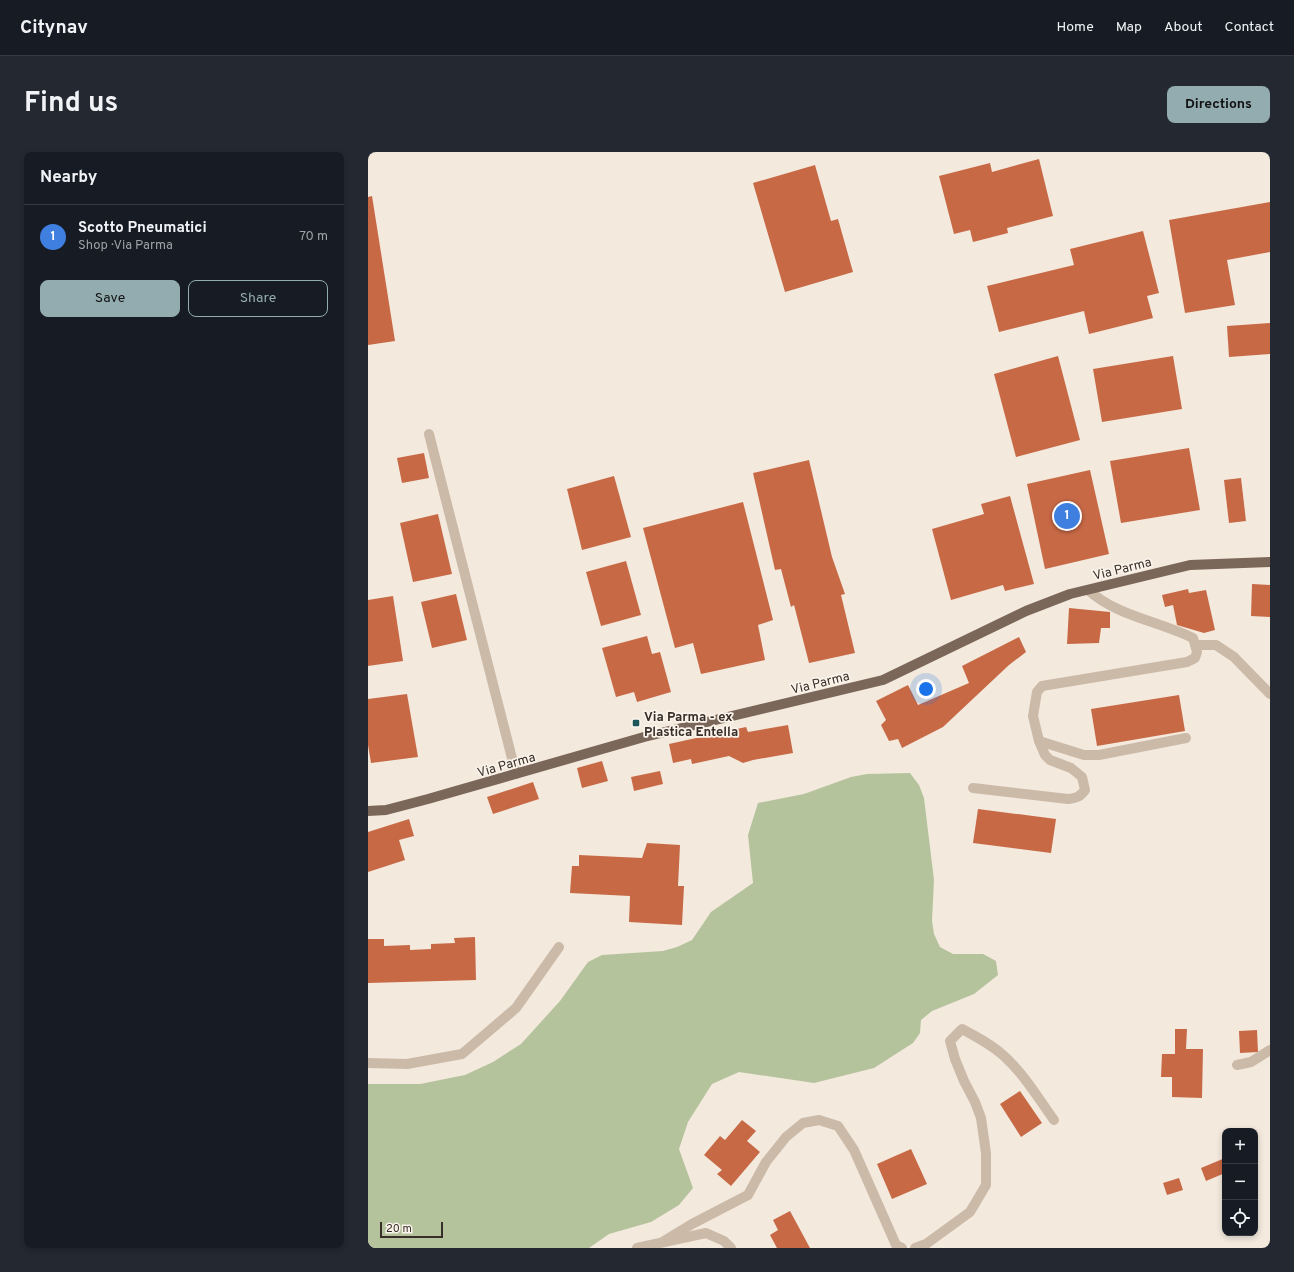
<!DOCTYPE html>
<html lang="en">
<head>
<meta charset="utf-8">
<style>
	body { margin:0; font-family:Overpass,sans-serif; background:#242831; color:#f1f3f6 }
	.controls { position:absolute; right:12px; bottom:12px; display:grid; overflow:hidden; border-radius:8px; box-shadow:0 2px 6px #0003 }
	.controls button { width:36px; height:36px; display:grid; place-items:center; padding:0; border:0; border-bottom:1px solid #363941; background:#171b24; color:#f1f3f6; font:20px sans-serif }
	.scale { position:absolute; left:12px; bottom:10px; width:63px; box-sizing:border-box; padding-left:4px; border:2px solid #392e29; border-top:0; font-size:11px; line-height:14px; white-space:nowrap; color:#392e29; -webkit-text-stroke:3px #faf3ea; paint-order:stroke }
	.you { position:absolute; left:558px; top:537px; width:14px; height:14px; margin:-10px; border:3px solid #fff; border-radius:50%; background:#1a73e8; box-shadow:0 0 0 6px #1a73e833 }
	.badge { display:grid; place-items:center; width:26px; height:26px; border-radius:50%; background:#92acb0; color:#fff; font-size:13px; font-weight:700 }
	.pin { position:absolute; translate:-50% -50%; border:2px solid #fff; box-shadow:0 1px 4px #0006 }
	.list { margin:0; padding:0; list-style:none }
	h2 { display:flex; justify-content:space-between; align-items:center; height:52px; margin:0; padding:0 16px; font-size:17px }
	h2 small { font-size:13px; font-weight:400; color:#9ea1a6 }
	.list li { display:grid; grid-template-columns:26px 1fr auto; gap:12px; align-items:center; box-sizing:border-box; height:64px; padding:0 16px; border-top:1px solid #363941 }
	.list b { display:block; font-size:15px; white-space:nowrap }
	.list p { margin:0; font-size:13px; white-space:nowrap; color:#9ea1a6 }
	.list em { font-size:13px; font-style:normal; color:#9ea1a6 }
	.actions { display:flex; gap:8px; padding:12px 16px }
	.actions a { flex:1; padding:9px 0; border:1px solid #92acb0; border-radius:8px; text-align:center; font-size:14px; color:#92acb0 }
	.actions .main { background:#92acb0; color:#111 }
	.icon { flex:none; width:22px; height:22px; fill:none; stroke:currentColor; stroke-width:2; stroke-linecap:round; stroke-linejoin:round }
	.map { position:relative; flex:none; width:902px; height:1096px; overflow:hidden; border-radius:8px }
	header { display:flex; align-items:center; gap:24px; box-sizing:border-box; height:56px; padding:0 20px; background:#171b24; border-bottom:1px solid #363941 }
	header strong { font-size:19px }
	nav { display:flex; gap:22px; margin-inline-start:auto; font-size:14px }
	.intro { display:flex; align-items:center; justify-content:space-between; box-sizing:border-box; height:96px; padding:0 24px }
	h1 { margin:0; font-size:28px }
	.button { padding:10px 18px; border-radius:8px; background:#92acb0; color:#111; font-size:14px; font-weight:700 }
	main { display:flex; gap:24px; padding:0 24px }
	aside { flex:1; background:#171b24; border-radius:8px; box-shadow:0 2px 6px #0003 }
	.map>svg:first-child { display:block }
	.green { fill:#b5c39d }
	.building { fill:#c86946 }
	.lines { fill:none; stroke-linecap:round; stroke-linejoin:round }
	.service { stroke:#ccbaa9; stroke-width:10 }
	.minor { stroke:#ccbaa9; stroke-width:10 }
	.tertiary { stroke:#ccbaa9; stroke-width:10 }
	.primary { stroke:#7b665a; stroke-width:10 }
	.poi-dot { fill:#1d555b; stroke:#faf3ea; stroke-width:1.5 }
	.labels { text-anchor:middle; stroke-width:3.5; stroke-linejoin:round; paint-order:stroke }
	.street-label { font-size:13px; fill:#392e29; stroke:#faf3ea }
	.poi-label { font-size:13px; font-weight:bold; fill:#392e29; stroke:#faf3ea; text-anchor:start }
</style>
</head>
<body>
<header>
<strong>Citynav</strong>
<nav><a>Home</a><a>Map</a><a>About</a><a>Contact</a></nav>
</header>
<div class="intro"><h1>Find us</h1><a class="button">Directions</a></div>
<main>
<aside>
<h2>Nearby<small></small></h2>
<ul class="list">
<li><span class="badge" style="background:#3f7fe0">1</span><div><b>Scotto Pneumatici</b><p>Shop · Via Parma</p></div><em>70 m</em></li>
</ul>
<div class="actions"><a class="main">Save</a><a>Share</a></div>
</aside>
<div class="map">
<svg width="902" height="1096" viewBox="0 0 902 1096">
	<rect width="100%" height="100%" fill="#f3e9dd"/>
	<polygon class="green" points="542,621 551,633 556,646 566,728 564,769 566,782 572,795 585,802 615,802 628,809 630,823 606,842 564,859 553,868 552,881 545,891 506,916 446,931 371,920 344,932 320,970 311,997 325,1036 311,1053 283,1070 241,1082 221,1096 0,1096 0,932 52,932 97,923 125,910 153,892 192,849 220,810 234,803 295,799 309,795 324,788 343,760 385,731 380,683 390,651 436,642 483,625 499,622"/>
	<g class="building">
		<polygon points="671,7 685,64 639,76 640,81 605,90 602,78 586,82 571,24 622,11 624,20"/>
		<polygon points="447,13 463,69 470,67 485,120 417,140 385,31"/>
		<polygon points="4,44 27,189 0,193 0,45"/>
		<polygon points="902,50 902,100 859,108 867,153 817,161 801,68"/>
		<polygon points="775,79 791,141 779,144 785,166 721,182 716,159 631,180 619,134 706,113 702,97"/>
		<polygon points="902,171 902,202 861,205 859,174"/>
		<polygon points="690,204 712,288 648,305 626,222"/>
		<polygon points="805,204 814,257 734,270 725,217"/>
		<polygon points="821,296 832,358 753,371 742,309"/>
		<polygon points="56,301 61,326 34,331 29,306"/>
		<polygon points="441,308 464,405 477,442 473,443 487,501 441,511 426,453 423,455 413,417 407,418 385,321"/>
		<polygon points="722,318 741,402 677,417 659,332"/>
		<polygon points="246,324 263,385 214,398 199,337"/>
		<polygon points="873,326 878,369 861,371 856,328"/>
		<polygon points="642,344 666,432 637,439 635,433 583,448 564,377 616,362 613,352"/>
		<polygon points="375,350 405,468 390,473 397,508 333,522 325,491 307,496 275,376"/>
		<polygon points="70,362 84,422 45,430 32,371"/>
		<polygon points="258,409 273,463 233,474 218,420"/>
		<polygon points="884,432 902,433 902,465 883,464"/>
		<polygon points="820,437 821,441 838,438 847,478 836,481 809,473 805,453 797,455 794,443"/>
		<polygon points="88,442 99,488 64,496 53,450"/>
		<polygon points="25,444 35,509 0,514 0,448"/>
		<polygon points="701,456 742,460 742,476 733,476 731,491 699,492"/>
		<polygon points="279,484 284,502 292,500 303,540 269,550 266,540 248,545 234,496"/>
		<polygon points="651,485 658,500 641,513 575,575 534,596 530,587 521,589 513,573 518,568 508,549 540,533 550,553 601,531 594,514"/>
		<polygon points="39,542 50,605 3,611 0,593 0,547"/>
		<polygon points="811,543 817,579 729,594 723,557"/>
		<polygon points="420,573 425,601 385,608 375,611 361,604 324,612 323,607 305,611 301,592 378,575 380,580"/>
		<polygon points="234,609 240,629 214,636 209,616"/>
		<polygon points="292,619 295,632 266,639 263,625"/>
		<polygon points="165,630 171,647 125,662 119,645"/>
		<polygon points="610,657 688,667 683,701 605,691"/>
		<polygon points="41,667 46,684 31,688 37,708 0,720 0,680"/>
		<polygon points="279,691 312,693 310,734 316,734 314,773 261,770 262,744 202,741 204,714 211,714 211,703 274,706"/>
		<polygon points="107,785 108,828 0,831 0,787 16,787 16,794 42,793 42,798 63,797 63,792 87,791 86,786"/>
		<polygon points="807,877 819,877 818,897 835,897 834,946 804,945 804,925 793,925 794,902 807,902"/>
		<polygon points="889,878 890,900 872,901 871,879"/>
		<polygon points="652,939 674,971 653,985 632,952"/>
		<polygon points="374,968 388,979 379,989 392,1000 363,1034 349,1022 354,1018 336,1003 352,984 357,988"/>
		<polygon points="543,997 559,1032 524,1047 509,1012"/>
		<polygon points="857,1006 857,1021 838,1029 833,1016"/>
		<polygon points="811,1026 815,1038 799,1043 795,1031"/>
		<polygon points="422,1059 442,1096 409,1096 402,1083 410,1078 405,1068"/>
	</g>
	<g class="lines">
		<g class="service">
			<polyline points="828,493 848,493 866,505 902,542"/>
			<polyline points="671,589 716,603 731,603 818,586"/>
			<polyline points="869,913 883,910 902,898"/>
			<polyline points="296,1089 324,1072 380,1043 398,1010 418,985 435,971 451,968 470,974 486,998 528,1093 534,1096"/>
			<path d="M 547,1096 L 558,1092 L 602,1060 L 618,1033 L 618,1001 L 613,966 L 607,950 L 596,929 L 587,907 L 582,889 L 594,877 C 609,885 624,893 636,904 C 656,922 670,946 686,968"/>
		</g>
		<g class="minor">
			<polyline points="61,282 148,622"/>
			<path d="M 605,636 L 700,647 C 708,646 712,645 717,638 L 714,625 L 703,616 L 682,608 L 677,603 L 671,589 L 665,564 L 669,540 L 674,534 L 819,510 L 827,506 L 829,500 L 825,486 C 790,469 749,464 720,438"/>
			<polyline points="0,911 39,912 94,902 148,856 191,795"/>
		</g>
		<polyline class="tertiary" points="269,1096 338,1081 356,1089 363,1096"/>
		<polyline class="primary" points="0,659 18,658 60,647 276,585 515,528 658,459 702,442 822,413 902,410"/>
	</g>
	<rect class="poi-dot" x="264" y="567" width="8" height="8" rx="2"/>
	<g class="labels">
		<g class="street-label">
			<text transform="translate(754 416) rotate(-14)" y="5">Via Parma</text>
			<text transform="translate(452 530) rotate(-14)" y="5">Via Parma</text>
			<text transform="translate(138 612) rotate(-16)" y="5">Via Parma</text>
		</g>
		<g class="poi-label">
			<text x="276" y="569">Via Parma - ex<tspan x="276" dy="15">Plastica Entella</tspan></text>
		</g>
	</g>
</svg>
<div class="controls">
<button>+</button>
<button>−</button>
<button><svg class="icon" aria-label="locate" viewBox="0 0 24 24"><circle cx="12" cy="12" r="6"/><path d="M12 2v4M12 18v4M2 12h4M18 12h4"/></svg></button>
</div>
<div class="scale">20 m</div>
<div class="you"></div>
<div class="pin badge" style="left:699px;top:364px;background:#3f7fe0">1</div>
</div>
</main>
</body>
</html>
